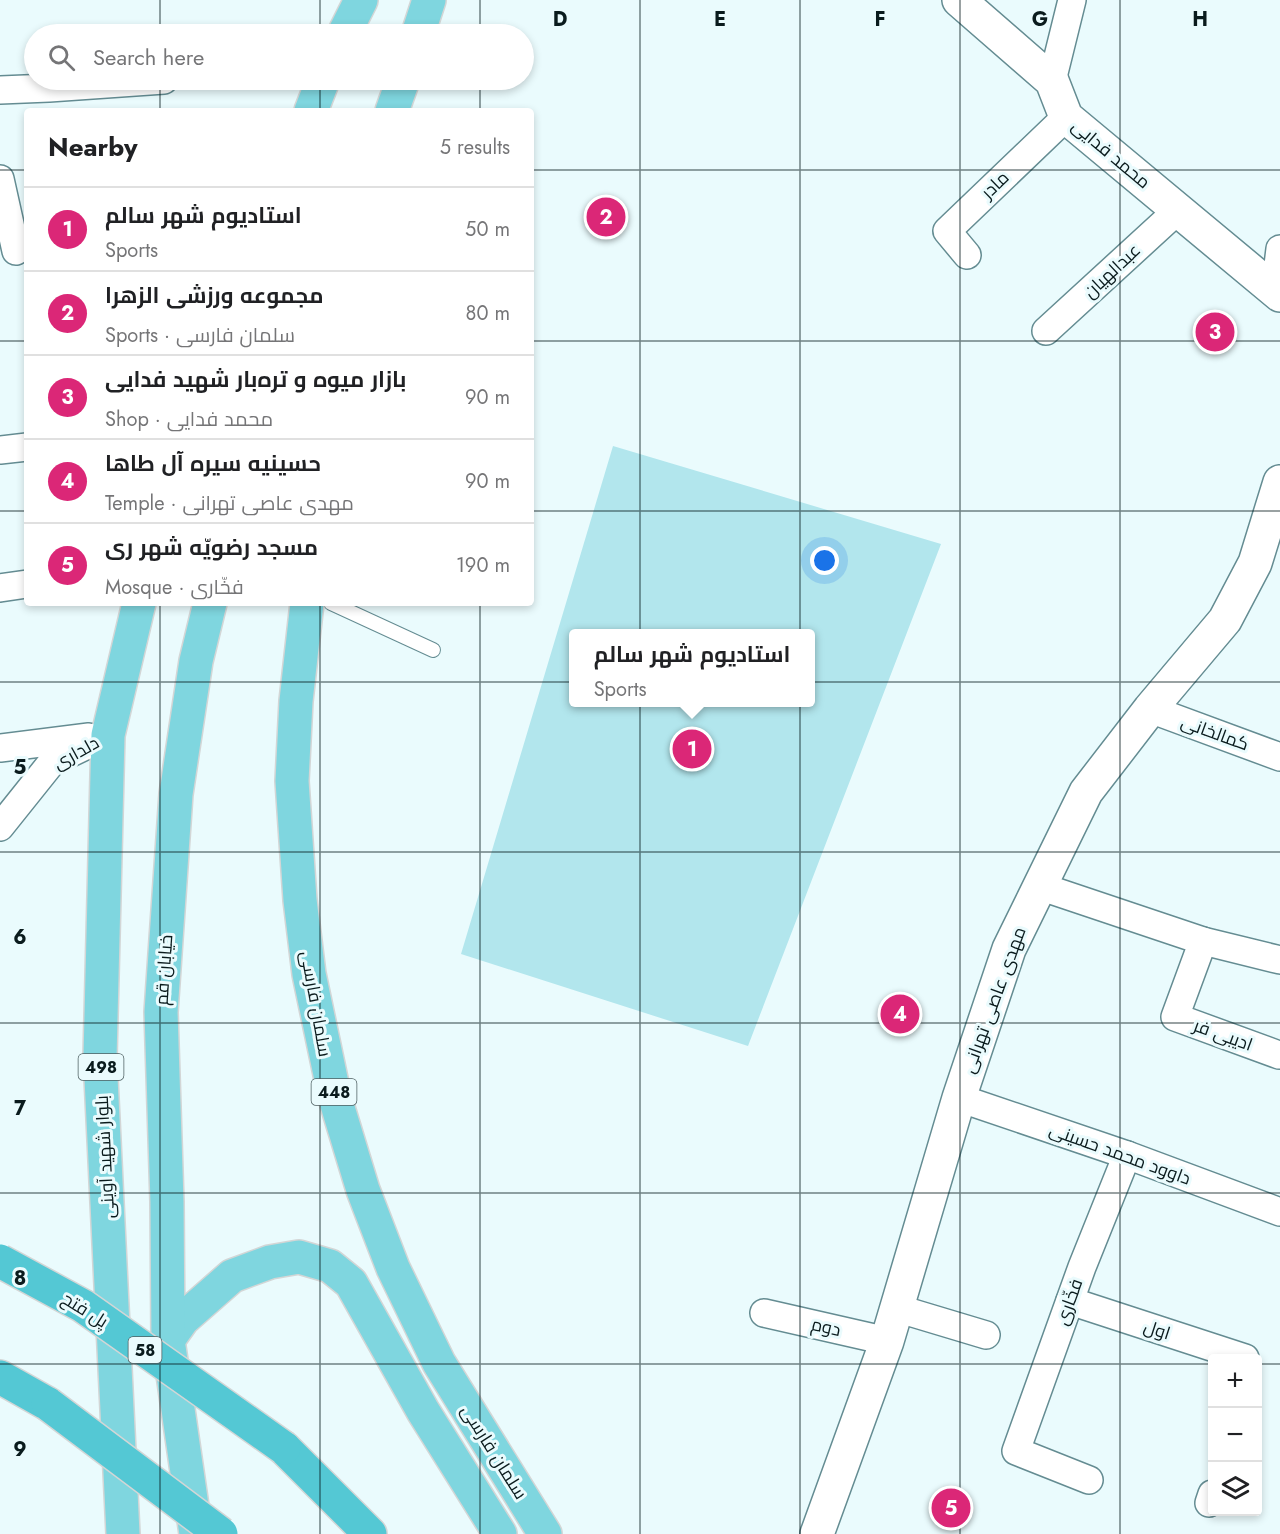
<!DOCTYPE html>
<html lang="en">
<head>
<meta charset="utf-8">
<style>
	body { margin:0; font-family:Jost,Cairo,sans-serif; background:#f6f6f6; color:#202124 }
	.controls { position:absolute; right:18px; bottom:18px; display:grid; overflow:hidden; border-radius:6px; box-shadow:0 3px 9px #0003 }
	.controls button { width:54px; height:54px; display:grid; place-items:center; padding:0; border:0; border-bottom:2px solid #e0e0e0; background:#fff; color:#202124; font:30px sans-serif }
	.you { position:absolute; left:825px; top:561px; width:21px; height:21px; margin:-15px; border:4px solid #fff; border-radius:50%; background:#1a73e8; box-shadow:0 0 0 9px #1a73e833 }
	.badge { display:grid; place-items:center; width:39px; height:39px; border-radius:50%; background:#db2777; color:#fff; font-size:20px; font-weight:700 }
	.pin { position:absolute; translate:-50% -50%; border:3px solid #fff; box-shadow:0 2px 6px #0006 }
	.popup { position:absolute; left:569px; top:629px; width:246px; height:78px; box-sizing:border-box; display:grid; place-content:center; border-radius:6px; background:#fff; filter:drop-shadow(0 2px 4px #0005); font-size:20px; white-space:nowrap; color:#757577 }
	.popup b { font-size:22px; color:#202124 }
	.popup::after { content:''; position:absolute; left:50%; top:100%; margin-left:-12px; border:12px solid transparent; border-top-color:#fff }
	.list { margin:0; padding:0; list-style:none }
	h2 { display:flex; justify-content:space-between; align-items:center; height:78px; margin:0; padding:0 24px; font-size:26px }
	h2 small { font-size:20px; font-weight:400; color:#757577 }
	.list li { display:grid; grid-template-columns:39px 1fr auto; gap:18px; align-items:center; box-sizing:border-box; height:84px; padding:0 24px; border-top:2px solid #e0e0e0 }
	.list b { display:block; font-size:22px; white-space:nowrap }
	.list p { margin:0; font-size:20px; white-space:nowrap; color:#757577 }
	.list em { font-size:20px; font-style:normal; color:#757577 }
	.icon { flex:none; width:33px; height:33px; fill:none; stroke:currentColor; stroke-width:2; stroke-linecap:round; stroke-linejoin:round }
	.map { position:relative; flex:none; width:1280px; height:1534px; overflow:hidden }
	.search { position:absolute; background:#fff; box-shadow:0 3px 9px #0003; left:24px; top:24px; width:510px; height:66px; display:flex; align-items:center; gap:15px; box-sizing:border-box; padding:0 21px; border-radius:33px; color:#757577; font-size:22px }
	.panel { position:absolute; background:#fff; box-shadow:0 3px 9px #0003; left:24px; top:108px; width:510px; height:498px; border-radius:6px }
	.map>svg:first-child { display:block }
	.pitch { fill:#b2e6ed; fill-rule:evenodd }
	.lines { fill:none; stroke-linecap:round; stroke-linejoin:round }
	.service-casing { stroke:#648c92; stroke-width:16 }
	.minor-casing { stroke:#648c92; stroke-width:30 }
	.tertiary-casing { stroke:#648c92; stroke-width:36 }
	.primary-casing { stroke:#d3d6d6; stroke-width:36 }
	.trunk-casing { stroke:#d3d6d6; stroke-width:36 }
	.service { stroke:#fff; stroke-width:14 }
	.minor { stroke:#fff; stroke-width:27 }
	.tertiary { stroke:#fff; stroke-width:33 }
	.primary { stroke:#7fd6df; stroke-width:33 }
	.trunk { stroke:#54c8d4; stroke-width:33 }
	.trunk-bridge-casing { stroke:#d3d6d6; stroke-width:36; stroke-linecap:butt }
	.trunk-bridge { stroke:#54c8d4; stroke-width:33 }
	.grid { fill:none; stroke:#0a1b1d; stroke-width:1.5; stroke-opacity:0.55 }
	.labels { text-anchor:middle; stroke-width:6; stroke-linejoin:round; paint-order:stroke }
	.shield { fill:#eafbfd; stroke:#4d5e60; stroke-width:1.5 }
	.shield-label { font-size:16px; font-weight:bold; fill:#0a1b1d }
	.street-label { font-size:18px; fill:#0a1b1d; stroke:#eafbfd }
	.grid-label { font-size:20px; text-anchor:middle; font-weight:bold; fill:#0a1b1d; stroke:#eafbfd; stroke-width:6; stroke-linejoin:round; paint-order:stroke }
</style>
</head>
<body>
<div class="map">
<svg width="1280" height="1534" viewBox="0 0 1280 1534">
	<rect width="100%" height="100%" fill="#eafbfd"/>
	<path class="pitch" d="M 613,446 L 941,544 L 748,1046 L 461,954 ZM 574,634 L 810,634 L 810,702 L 574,702 Z"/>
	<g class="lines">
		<defs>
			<polyline id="service" points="331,603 433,650"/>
			<g id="minor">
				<polyline points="1052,81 1072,0"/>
				<polyline points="0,90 49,88 164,80"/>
				<polyline points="0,179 16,251"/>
				<polyline points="967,255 947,231 1066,117"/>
				<polyline points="1275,290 1280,249"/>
				<polyline points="1046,331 1178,210"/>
				<polyline points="0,450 27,447"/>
				<polyline points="0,588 27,584"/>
				<polyline points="1150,709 1280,757"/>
				<polyline points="0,748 89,737"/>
				<polyline points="0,827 52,762 108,735"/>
				<polyline points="1039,886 1203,941 1175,1017 1279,1055"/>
				<polyline points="1203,941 1280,960"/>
				<polyline points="959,1098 1127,1155 1280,1212"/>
				<polyline points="1070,1301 1245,1358"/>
				<polyline points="896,1308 986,1335"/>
				<polyline points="764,1313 887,1341"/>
				<polyline points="1089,1480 1016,1451 1082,1267 1127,1155"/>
				<polyline points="1209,1503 1212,1494"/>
			</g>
			<g id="tertiary">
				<polyline points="959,0 1052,81 1066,117 1280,295"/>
				<polyline points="817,1534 887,1341 959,1098 1009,949 1086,792 1150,709 1225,620 1255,563 1280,482"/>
			</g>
			<g id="primary">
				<polyline points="344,34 361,0"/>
				<polyline points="418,34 429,0"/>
				<polyline points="311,111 323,80"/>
				<polyline points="392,111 403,80"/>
				<polyline points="307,603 296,701 292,781 300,900 309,974 335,1098 363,1190 393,1268 439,1363 545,1534"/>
				<polyline points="168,1340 183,1319 232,1276 270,1262 299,1257 330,1266 351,1283 423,1411 500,1534"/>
				<polyline points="123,1534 100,1057 108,735 139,603"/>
				<polyline points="196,1534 168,1340 167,1202 161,1012 176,794 196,661 210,603"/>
			</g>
			<g id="trunk">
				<polyline points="0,1377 48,1404"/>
				<polyline points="284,1448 370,1534"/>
			</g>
		</defs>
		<use href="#service" class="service-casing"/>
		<use href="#minor" class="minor-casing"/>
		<use href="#tertiary" class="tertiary-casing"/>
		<use href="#primary" class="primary-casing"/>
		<use href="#trunk" class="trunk-casing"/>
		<use href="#service" class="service"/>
		<use href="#minor" class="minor"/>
		<use href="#tertiary" class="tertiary"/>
		<use href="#primary" class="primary"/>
		<use href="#trunk" class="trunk"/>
		<defs>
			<g id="trunk-bridge">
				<polyline points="0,1261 83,1306 284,1448"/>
				<polyline points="48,1404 221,1534"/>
			</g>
		</defs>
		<use href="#trunk-bridge" class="trunk-bridge-casing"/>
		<use href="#trunk-bridge" class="trunk-bridge"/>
	</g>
	<path class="grid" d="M 160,0 L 160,34M 320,0 L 320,34M 480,0 L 480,34M 640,0 L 640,1534M 800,0 L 800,1534M 960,0 L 960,1534M 1120,0 L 1120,1534M 160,80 L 160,111M 320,80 L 320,111M 480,80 L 480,111M 0,170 L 27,170M 531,170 L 1280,170M 0,341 L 27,341M 531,341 L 1280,341M 0,511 L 27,511M 531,511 L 1280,511M 160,603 L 160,1534M 320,603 L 320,1534M 480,603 L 480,1534M 0,682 L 1280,682M 0,852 L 1280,852M 0,1023 L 1280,1023M 0,1193 L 1280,1193M 0,1364 L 1212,1364M 1258,1364 L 1280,1364"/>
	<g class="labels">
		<g class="shield">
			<rect x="78.5" y="1054" width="45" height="26" rx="4.5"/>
			<rect x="311.5" y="1079" width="45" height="26" rx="4.5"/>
			<rect x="128.5" y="1337" width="33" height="26" rx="4.5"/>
		</g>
		<g class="shield-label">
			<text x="101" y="1073">498</text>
			<text x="334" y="1098">448</text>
			<text x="145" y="1356">58</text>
		</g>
		<g class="street-label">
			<text transform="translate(1111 154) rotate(40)" y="6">محمد فدایی</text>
			<text transform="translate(995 185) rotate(-44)" y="6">مادر</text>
			<text transform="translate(1112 271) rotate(-43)" y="6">عبدالهیان</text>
			<text transform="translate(1215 733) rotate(20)" y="6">کمالخانی</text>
			<text transform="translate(76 753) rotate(-29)" y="6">دلداری</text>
			<text transform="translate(164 970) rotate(-86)" y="6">خیابان قم</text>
			<text transform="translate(994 1000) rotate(-70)" y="6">مهدی عاصی تهرانی</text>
			<text transform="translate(316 1004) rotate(80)" y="6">سلمان فارسی</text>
			<text transform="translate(1223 1035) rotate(20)" y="6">ادیبی فر</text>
			<text transform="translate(1120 1154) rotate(20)" y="6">داوود محمد حسینی</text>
			<text transform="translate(105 1157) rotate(-93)" y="6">بلوار شهید آوینی</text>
			<text transform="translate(1069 1302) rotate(-70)" y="6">فخّاری</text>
			<text transform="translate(85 1310) rotate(32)" y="6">پل فتح</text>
			<text transform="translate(826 1327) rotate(13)" y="6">دوم</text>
			<text transform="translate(1157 1330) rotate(18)" y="6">اول</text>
			<text transform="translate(494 1452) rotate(58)" y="6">سلمان فارسی</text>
		</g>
	</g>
	<g class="grid-label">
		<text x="560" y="26">D</text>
		<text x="720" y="26">E</text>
		<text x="880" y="26">F</text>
		<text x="1040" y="26">G</text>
		<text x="1200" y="26">H</text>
		<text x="20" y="774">5</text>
		<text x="20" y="944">6</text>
		<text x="20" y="1115">7</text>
		<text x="20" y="1285">8</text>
		<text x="20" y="1456">9</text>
	</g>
</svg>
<div class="controls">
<button>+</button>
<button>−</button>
<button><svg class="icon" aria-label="layers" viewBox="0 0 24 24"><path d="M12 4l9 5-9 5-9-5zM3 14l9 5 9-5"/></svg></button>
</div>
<div class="you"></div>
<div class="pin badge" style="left:692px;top:749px">1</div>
<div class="popup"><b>استادیوم شهر سالم</b>Sports</div>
<div class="pin badge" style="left:606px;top:217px">2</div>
<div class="pin badge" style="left:1215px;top:332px">3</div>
<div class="pin badge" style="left:900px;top:1014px">4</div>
<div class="pin badge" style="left:951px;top:1508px">5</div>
<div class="search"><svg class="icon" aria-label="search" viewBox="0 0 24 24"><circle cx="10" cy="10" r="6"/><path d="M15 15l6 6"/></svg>Search here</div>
<section class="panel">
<h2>Nearby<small>5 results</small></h2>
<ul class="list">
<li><span class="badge">1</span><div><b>استادیوم شهر سالم</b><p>Sports</p></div><em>50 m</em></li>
<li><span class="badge">2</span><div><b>مجموعه ورزشی الزهرا</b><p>Sports · سلمان فارسی</p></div><em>80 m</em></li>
<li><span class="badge">3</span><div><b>بازار میوه و تره‌بار شهید فدایی</b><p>Shop · محمد فدایی</p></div><em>90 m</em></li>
<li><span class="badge">4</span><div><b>حسینیه سیره آل طاها</b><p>Temple · مهدی عاصی تهرانی</p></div><em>90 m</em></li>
<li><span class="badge">5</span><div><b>مسجد رضویّه شهر ری</b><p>Mosque · فخّاری</p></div><em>190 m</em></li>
</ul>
</section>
</div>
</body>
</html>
